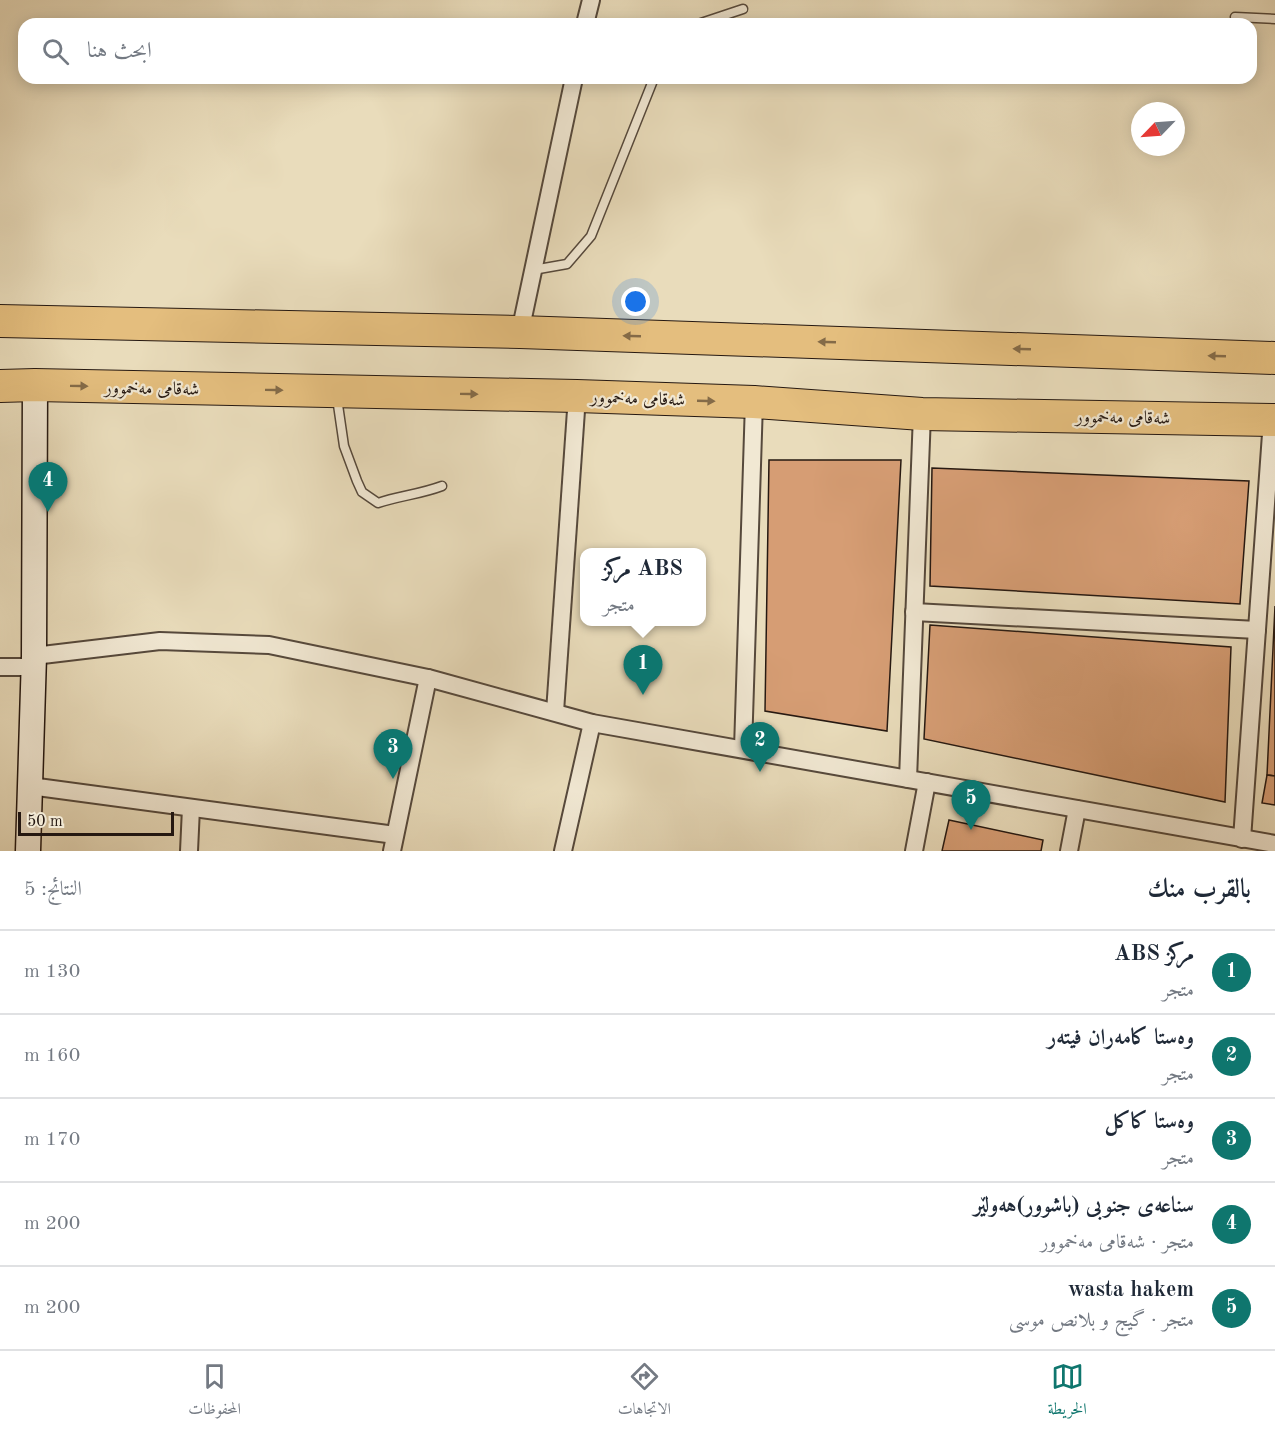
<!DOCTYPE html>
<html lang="ar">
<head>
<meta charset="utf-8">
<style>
	body { margin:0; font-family:"Old Standard TT",Amiri,serif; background:#f2f2f3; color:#1f2937; direction:rtl }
	.compass { position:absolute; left:1131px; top:102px; width:54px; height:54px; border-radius:50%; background:#fff; box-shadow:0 3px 15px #0003; rotate:245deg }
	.scale { position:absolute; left:18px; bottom:15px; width:156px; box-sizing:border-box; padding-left:6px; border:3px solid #251811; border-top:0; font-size:16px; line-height:21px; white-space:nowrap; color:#251811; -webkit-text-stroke:4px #f1e8d3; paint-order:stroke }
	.you { position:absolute; left:636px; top:302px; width:21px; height:21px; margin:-15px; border:4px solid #fff; border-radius:50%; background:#1a73e8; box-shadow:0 0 0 9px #1a73e833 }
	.badge { display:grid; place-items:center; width:39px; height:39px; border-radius:50%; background:#0f766e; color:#fff; font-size:20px; font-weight:700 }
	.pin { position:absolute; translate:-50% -50px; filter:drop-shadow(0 2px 3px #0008) }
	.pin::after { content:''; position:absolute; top:32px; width:21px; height:18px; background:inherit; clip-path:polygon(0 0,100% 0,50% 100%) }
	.popup { position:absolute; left:580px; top:548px; width:126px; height:78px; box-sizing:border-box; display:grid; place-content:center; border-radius:12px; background:#fff; filter:drop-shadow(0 2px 4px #0005); font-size:20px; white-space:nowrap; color:#747a83 }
	.popup b { font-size:22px; color:#1f2937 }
	.popup::after { content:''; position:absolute; left:50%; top:100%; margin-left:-12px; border:12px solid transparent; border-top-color:#fff }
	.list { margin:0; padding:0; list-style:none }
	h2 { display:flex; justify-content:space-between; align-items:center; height:78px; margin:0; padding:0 24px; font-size:26px }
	h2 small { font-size:20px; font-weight:400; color:#747a83 }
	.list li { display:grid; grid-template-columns:39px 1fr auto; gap:18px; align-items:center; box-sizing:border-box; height:84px; padding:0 24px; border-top:2px solid #e0e1e3 }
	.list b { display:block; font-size:22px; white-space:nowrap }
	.list p { margin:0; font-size:20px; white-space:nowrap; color:#747a83 }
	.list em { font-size:20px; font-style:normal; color:#747a83 }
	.icon { flex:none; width:33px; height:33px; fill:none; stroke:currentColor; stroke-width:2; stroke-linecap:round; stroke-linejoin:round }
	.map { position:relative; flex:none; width:1275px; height:851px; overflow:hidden; direction:ltr }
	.search { position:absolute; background:#fff; box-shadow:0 3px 15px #0003; left:18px; right:18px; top:18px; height:66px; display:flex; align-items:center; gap:15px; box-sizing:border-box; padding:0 21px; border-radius:18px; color:#747a83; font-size:22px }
	.sheet { height:498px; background:#fff }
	nav { display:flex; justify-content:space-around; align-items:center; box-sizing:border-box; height:84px; border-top:2px solid #e0e1e3; background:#fff; font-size:16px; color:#747a83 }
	nav a { display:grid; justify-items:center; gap:3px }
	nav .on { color:#0f766e }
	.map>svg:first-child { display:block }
	.building { fill:#d69d74; stroke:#251811; stroke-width:1.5 }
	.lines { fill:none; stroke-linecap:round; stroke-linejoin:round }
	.lane-casing { stroke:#56493c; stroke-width:11 }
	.street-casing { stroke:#56493c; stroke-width:20 }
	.secondary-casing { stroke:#251811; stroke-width:27 }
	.highway-casing { stroke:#251811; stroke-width:34 }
	.lane { stroke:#f1e8d3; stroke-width:8 }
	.street { stroke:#f1e8d3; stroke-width:16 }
	.secondary { stroke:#f1e8d3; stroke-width:24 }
	.highway { stroke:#e4be7e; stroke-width:32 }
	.oneway { fill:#846b48 }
	.labels { text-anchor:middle; stroke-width:4.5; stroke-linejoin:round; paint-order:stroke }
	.street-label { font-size:18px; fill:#251811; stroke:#f1e8d3 }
</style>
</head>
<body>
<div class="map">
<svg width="1275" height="851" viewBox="0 0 1275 851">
	<rect width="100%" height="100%" fill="#e9dcbb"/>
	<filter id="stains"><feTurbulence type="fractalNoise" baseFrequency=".00333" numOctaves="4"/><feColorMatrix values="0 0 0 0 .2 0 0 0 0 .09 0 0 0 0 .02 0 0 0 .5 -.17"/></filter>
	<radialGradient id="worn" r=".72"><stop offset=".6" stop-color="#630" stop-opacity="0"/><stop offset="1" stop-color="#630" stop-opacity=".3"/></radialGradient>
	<g class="building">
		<polygon points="769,460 901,460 887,731 765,711"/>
		<polygon points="932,468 1249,481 1240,604 930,586"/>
		<polygon points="1275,606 1275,776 1267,775"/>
		<polygon points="930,625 1231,647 1225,802 924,739"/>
		<polygon points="1267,775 1275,776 1275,805 1262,803"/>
		<polygon points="949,820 1043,840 1041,851 942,851"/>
	</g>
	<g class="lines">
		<defs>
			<g id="lane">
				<polyline points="1235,17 1275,19"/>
				<polyline points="698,24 743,9"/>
				<polyline points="533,270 567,264 591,236 654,78"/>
				<path d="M 337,398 L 344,446 L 357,481 L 362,492 L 378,503 C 399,496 421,494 442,486"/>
			</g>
			<g id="street">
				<polyline points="585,24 591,0"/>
				<polyline points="520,332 574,78"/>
				<polyline points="914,612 1257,630"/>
				<polyline points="34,656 160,641 269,645 428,678 592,723 1275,844"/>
				<polyline points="0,667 34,667"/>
				<polyline points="555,712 577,396"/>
				<polyline points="743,749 754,402"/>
				<polyline points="908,779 922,414"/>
				<polyline points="30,786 395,835"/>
				<polyline points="1242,839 1272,420"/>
				<polyline points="189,851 191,808"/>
				<polyline points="392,851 428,678"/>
				<polyline points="563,851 592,723"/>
				<polyline points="914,851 927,782"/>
				<polyline points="1069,851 1077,809"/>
			</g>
			<polyline id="secondary" points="28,851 34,656 35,385"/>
			<g id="highway">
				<polyline points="0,321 520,332 1275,358"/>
				<polyline points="0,386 35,385 577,396 754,402 922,414 1275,420"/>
			</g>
		</defs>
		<use href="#lane" class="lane-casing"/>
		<use href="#street" class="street-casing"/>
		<use href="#secondary" class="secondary-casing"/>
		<use href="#highway" class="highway-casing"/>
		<use href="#lane" class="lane"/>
		<use href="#street" class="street"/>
		<use href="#secondary" class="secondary"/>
		<use href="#highway" class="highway"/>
	</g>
	<defs><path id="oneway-solid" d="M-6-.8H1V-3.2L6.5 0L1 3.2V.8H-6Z" transform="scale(1.5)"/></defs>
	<g class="oneway">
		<use href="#oneway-solid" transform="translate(632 336) rotate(-178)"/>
		<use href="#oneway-solid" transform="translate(827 342) rotate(-178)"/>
		<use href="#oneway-solid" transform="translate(1022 349) rotate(-178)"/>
		<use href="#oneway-solid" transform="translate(1217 356) rotate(-178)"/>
		<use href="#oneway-solid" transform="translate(79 386) rotate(1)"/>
		<use href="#oneway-solid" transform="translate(274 390) rotate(1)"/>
		<use href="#oneway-solid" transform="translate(469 394) rotate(1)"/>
		<use href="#oneway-solid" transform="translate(706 401) rotate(2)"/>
	</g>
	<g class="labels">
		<g class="street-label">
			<text transform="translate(152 388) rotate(1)" y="6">شەقامی مەخموور</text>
			<text transform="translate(638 398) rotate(2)" y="6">شەقامی مەخموور</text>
			<text transform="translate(1123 417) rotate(1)" y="6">شەقامی مەخموور</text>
		</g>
	</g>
	<rect width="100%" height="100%" filter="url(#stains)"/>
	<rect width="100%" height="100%" fill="url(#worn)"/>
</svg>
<svg class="compass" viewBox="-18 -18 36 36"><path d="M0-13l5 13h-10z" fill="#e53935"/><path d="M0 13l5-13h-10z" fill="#747a83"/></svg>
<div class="scale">50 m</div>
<div class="you"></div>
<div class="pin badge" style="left:643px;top:695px">1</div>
<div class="popup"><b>مركز ABS</b>متجر</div>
<div class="pin badge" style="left:760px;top:772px">2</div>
<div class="pin badge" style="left:393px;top:779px">3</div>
<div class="pin badge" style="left:48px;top:512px">4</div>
<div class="pin badge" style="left:971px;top:830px">5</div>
<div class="search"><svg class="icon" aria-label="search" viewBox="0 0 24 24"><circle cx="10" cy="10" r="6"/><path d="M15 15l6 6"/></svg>ابحث هنا</div>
</div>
<section class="sheet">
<h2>بالقرب منك<small>النتائج: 5</small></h2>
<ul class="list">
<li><span class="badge">1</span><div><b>مركز ABS</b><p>متجر</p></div><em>130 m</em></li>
<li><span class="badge">2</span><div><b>وەستا كامەران فیتەر</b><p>متجر</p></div><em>160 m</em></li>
<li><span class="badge">3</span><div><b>وەستا کاکل</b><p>متجر</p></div><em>170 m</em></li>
<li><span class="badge">4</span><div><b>سناعەی جنوبی (باشوور)هەولێر</b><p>متجر · شەقامی مەخموور</p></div><em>200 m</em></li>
<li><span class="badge">5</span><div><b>wasta hakem</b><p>متجر · گيج و بلانص موسى</p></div><em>200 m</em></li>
</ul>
</section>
<nav>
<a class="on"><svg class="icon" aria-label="map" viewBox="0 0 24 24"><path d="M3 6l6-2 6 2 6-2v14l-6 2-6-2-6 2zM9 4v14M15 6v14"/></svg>الخريطة</a>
<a><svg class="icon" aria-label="directions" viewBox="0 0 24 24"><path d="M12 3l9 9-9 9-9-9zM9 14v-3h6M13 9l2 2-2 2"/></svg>الاتجاهات</a>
<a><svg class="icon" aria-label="saved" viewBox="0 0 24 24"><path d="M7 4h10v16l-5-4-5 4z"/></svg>المحفوظات</a>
</nav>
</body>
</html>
